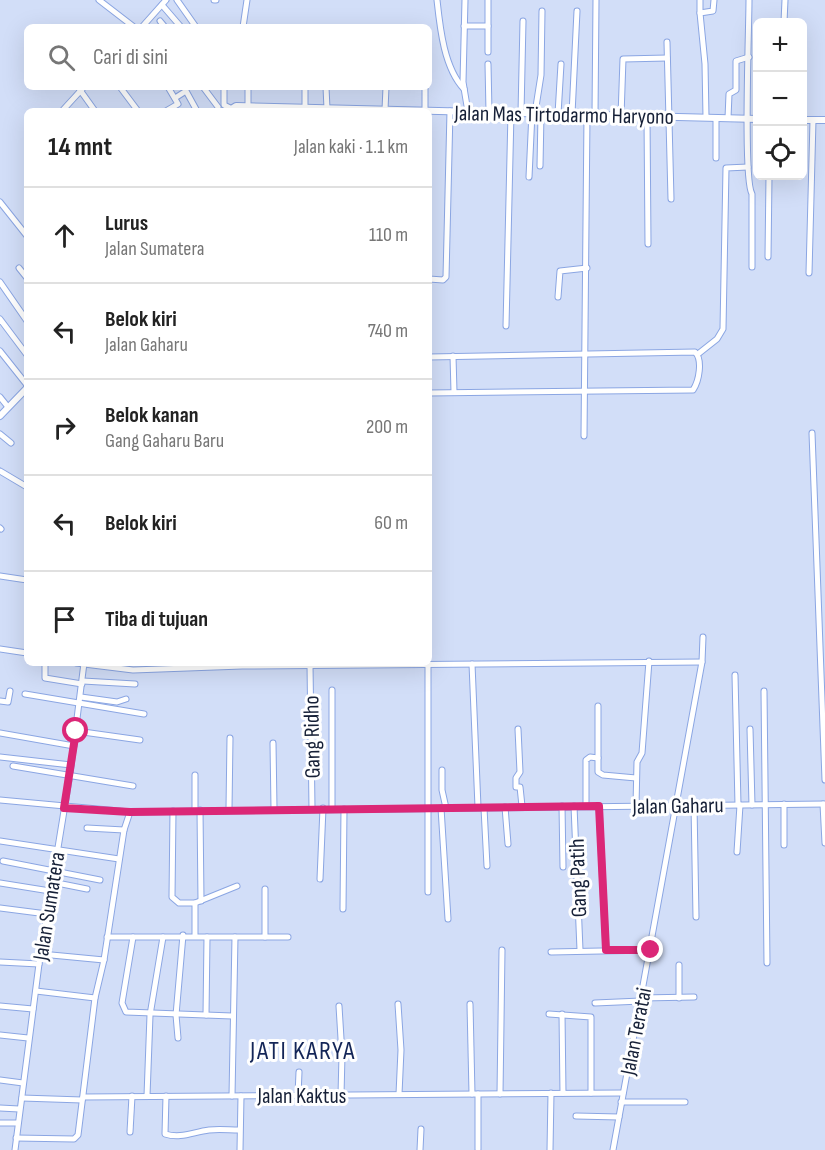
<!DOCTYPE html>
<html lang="id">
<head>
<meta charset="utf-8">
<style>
	body { margin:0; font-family:"Sofia Sans Condensed",sans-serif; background:#f6f6f6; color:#222 }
	.controls { position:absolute; right:18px; top:18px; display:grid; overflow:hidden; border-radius:9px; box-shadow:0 6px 24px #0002 }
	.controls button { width:54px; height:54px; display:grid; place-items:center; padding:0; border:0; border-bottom:2px solid #e0e0e0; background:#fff; color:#222; font:30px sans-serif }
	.stop { position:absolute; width:18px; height:18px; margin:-14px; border:4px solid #db2777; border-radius:50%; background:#fff }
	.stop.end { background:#db2777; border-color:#fff; box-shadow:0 2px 6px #0008 }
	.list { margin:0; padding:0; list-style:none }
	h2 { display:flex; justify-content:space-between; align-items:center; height:78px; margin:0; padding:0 24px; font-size:26px }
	h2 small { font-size:20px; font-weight:400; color:#767676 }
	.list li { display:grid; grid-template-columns:39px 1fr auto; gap:18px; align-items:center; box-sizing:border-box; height:96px; padding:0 24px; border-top:2px solid #e0e0e0 }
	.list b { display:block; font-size:22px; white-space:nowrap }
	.list p { margin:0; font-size:20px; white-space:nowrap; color:#767676 }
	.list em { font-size:20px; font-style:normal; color:#767676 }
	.icon { flex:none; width:33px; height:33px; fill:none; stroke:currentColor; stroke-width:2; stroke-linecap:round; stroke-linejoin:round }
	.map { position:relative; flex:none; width:825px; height:1150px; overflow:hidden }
	.search { position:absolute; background:#fff; box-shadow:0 6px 24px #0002; left:24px; top:24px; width:408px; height:66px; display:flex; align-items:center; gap:15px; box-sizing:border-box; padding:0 21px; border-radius:9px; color:#767676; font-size:22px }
	.panel { position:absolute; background:#fff; box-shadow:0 6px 24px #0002; left:24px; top:108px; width:408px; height:558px; border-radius:9px }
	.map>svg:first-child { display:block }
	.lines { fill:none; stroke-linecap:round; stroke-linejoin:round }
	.minor-casing { stroke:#8ba6e3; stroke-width:7 }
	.tertiary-casing { stroke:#8ba6e3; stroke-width:8 }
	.minor { stroke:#fff; stroke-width:5 }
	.tertiary { stroke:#fff; stroke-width:6 }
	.route { stroke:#db2777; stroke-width:8 }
	.labels { text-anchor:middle; stroke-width:6; stroke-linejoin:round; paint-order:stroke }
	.street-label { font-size:22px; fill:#162037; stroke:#fff }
	.quarter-label { font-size:26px; letter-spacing:1.5px; fill:#142658; stroke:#fff }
</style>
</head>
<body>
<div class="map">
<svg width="825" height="1150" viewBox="0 0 825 1150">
	<rect width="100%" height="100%" fill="#d2def8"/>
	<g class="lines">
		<defs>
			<g id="minor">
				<polyline points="99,0 134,27"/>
				<polyline points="177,0 196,27"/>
				<polyline points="214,0 216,0"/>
				<path d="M 437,0 C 440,28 444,68 464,89"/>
				<polyline points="465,0 463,82 468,112"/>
				<polyline points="488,0 488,52"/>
				<polyline points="700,0 700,13"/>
				<path d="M 749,0 C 749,28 743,180 752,194 L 752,267"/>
				<polyline points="162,5 181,27"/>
				<polyline points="160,21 165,27"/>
				<polyline points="784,22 785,0"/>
				<polyline points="464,26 488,26"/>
				<polyline points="142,27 166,0"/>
				<polyline points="243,27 247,0"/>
				<polyline points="667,42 671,199"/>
				<polyline points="488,64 489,112"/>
				<polyline points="120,87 138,111"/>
				<polyline points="203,87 218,107"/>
				<polyline points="224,87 224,105 230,108"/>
				<polyline points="326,87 327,109"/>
				<polyline points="248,89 248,107"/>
				<polyline points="80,90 95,111"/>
				<polyline points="175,98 186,91 197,111"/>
				<polyline points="305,108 305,87"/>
				<polyline points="385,110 386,87"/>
				<polyline points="62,111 84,87"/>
				<polyline points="166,111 178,104 168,87"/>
				<polyline points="425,111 425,87"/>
				<polyline points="521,113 523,21"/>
				<polyline points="535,113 541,75 542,11"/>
				<polyline points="558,114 561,64"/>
				<polyline points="572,114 577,11"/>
				<polyline points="595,115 596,0"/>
				<polyline points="621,116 623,59 667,58"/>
				<polyline points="647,116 648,244"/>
				<polyline points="706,117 705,64 700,13 713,11 714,0"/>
				<polyline points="716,118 716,158"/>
				<polyline points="728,118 729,94 736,90 736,61 749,57"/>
				<polyline points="540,166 541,114"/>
				<polyline points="529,177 532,113"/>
				<polyline points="0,202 27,236"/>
				<polyline points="768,257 769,176"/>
				<polyline points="19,268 27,278"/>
				<polyline points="809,273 813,120"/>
				<polyline points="429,279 443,280 446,277 450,111"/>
				<polyline points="0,282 27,321"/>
				<polyline points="558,297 560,271 587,268"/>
				<polyline points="0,319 27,355"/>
				<polyline points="506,326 511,113"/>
				<polyline points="0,351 27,385"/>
				<polyline points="698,354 717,339 723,329 726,168 748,167"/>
				<polyline points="453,356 454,392"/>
				<path d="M 429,357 L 695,352 C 703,360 699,381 693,390 L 429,393"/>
				<polyline points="0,397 8,407"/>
				<polyline points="812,433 825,780"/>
				<polyline points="0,434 11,443"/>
				<polyline points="584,436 587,115"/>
				<polyline points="0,471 27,487"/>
				<polyline points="0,528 1,529"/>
				<polyline points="0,576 27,580"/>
				<polyline points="0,649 27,653"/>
				<polyline points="45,663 45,678 82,684"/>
				<polyline points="76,663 133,670 242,666 702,662"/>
				<polyline points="472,664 478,807"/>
				<polyline points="310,665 312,808"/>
				<polyline points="428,665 428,892"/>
				<polyline points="735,675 738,805"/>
				<polyline points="83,681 135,684"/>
				<polyline points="332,690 332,808"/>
				<polyline points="764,691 767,963"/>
				<polyline points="25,694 144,714"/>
				<polyline points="81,697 117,702 126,699"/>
				<polyline points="0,701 8,702 10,691"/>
				<polyline points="598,706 598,772 603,775 636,778"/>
				<polyline points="518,729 520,772 516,778 516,787 520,787 522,806"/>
				<polyline points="750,729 752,805"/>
				<polyline points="76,731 140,740"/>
				<polyline points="0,733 74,746"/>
				<polyline points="273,743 274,808"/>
				<polyline points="0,757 71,765"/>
				<polyline points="13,766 133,786"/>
				<polyline points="442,770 442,790 446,808"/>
				<polyline points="0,800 130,812 825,804"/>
				<polyline points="823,804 825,843"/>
				<polyline points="694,805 696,917"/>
				<polyline points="562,806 563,867"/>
				<polyline points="574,806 580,950"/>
				<polyline points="586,806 586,760 590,757 598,758"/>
				<polyline points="599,806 606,950"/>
				<polyline points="636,806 637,762 642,753 649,661"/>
				<polyline points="505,807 508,844"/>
				<polyline points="441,808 448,919"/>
				<polyline points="484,808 487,866"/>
				<polyline points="229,809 230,738"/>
				<polyline points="195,810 195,775"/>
				<polyline points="200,810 201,901"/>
				<polyline points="173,811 172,897 179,903 195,903"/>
				<polyline points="87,828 124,830"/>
				<polyline points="0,841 119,859"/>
				<polyline points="784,845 784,804"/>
				<polyline points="737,852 740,805"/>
				<polyline points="3,861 100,880"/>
				<polyline points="320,879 323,808"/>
				<polyline points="52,882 87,889"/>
				<polyline points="0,883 50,891"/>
				<polyline points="265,889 265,937"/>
				<polyline points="0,908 47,914"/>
				<polyline points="343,909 344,809"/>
				<polyline points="195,935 195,903 237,886"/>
				<polyline points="107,937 288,937"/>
				<polyline points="133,937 122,1003 126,1012 232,1016"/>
				<polyline points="551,952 651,950"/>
				<polyline points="41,954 104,960 124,830 130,812"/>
				<polyline points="0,962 39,964"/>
				<polyline points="679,965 679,998"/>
				<polyline points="36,991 95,998"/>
				<polyline points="642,998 694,997"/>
				<polyline points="595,1003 641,1001"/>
				<polyline points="398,1004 401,1050 399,1094"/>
				<polyline points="470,1004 472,1094"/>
				<polyline points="0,1006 33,1009"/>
				<polyline points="339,1006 342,1055 341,1095"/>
				<polyline points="549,1014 591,1017 591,1093"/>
				<polyline points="562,1014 563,1093"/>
				<polyline points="206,1015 207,937"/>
				<polyline points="0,1035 28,1038"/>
				<polyline points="178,1038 176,1015 183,935"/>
				<polyline points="0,1080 23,1083"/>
				<polyline points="478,1094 478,1149"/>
				<polyline points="500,1094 502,950"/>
				<polyline points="298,1095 299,1072"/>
				<polyline points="147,1096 150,1015 163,937"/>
				<path d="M 166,1096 L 165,1134 C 181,1139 193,1132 209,1130 C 219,1129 229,1130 239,1130"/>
				<polyline points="232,1096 235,937"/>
				<polyline points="83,1097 623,1093"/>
				<polyline points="22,1098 82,1100"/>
				<polyline points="621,1102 685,1102"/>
				<polyline points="0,1108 19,1109"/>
				<polyline points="576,1116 619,1117"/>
				<polyline points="0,1123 17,1123"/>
				<polyline points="130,1132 132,1096"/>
				<polyline points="16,1138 74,1139 78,1135 95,998 104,960"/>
				<polyline points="15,1150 39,964 70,774 84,663"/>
				<polyline points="240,1150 241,1096"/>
				<polyline points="420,1150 421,1129"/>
				<polyline points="550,1150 551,1093"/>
				<polyline points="613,1150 702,662 703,637"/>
			</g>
			<g id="tertiary">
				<polyline points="228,111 236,106 758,119"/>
				<polyline points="802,120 825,120"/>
				<polyline points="0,416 27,388"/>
			</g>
		</defs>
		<use href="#minor" class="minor-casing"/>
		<use href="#tertiary" class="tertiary-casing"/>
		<use href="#minor" class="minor"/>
		<use href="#tertiary" class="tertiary"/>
	</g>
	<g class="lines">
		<polyline class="route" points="76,731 64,808 130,812 599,806 606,950 651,950"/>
	</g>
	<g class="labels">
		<g class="street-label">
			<text transform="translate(564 114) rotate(1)" y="8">Jalan Mas Tirtodarmo Haryono</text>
			<text transform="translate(311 737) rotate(-91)" y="8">Gang Ridho</text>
			<text transform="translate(678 805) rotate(-1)" y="8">Jalan Gaharu</text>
			<text transform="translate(577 878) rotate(-92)" y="8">Gang Patih</text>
			<text transform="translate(48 906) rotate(-81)" y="8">Jalan Sumatera</text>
			<text transform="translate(635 1031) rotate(-79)" y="8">Jalan Teratai</text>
			<text x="302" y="1103">Jalan Kaktus</text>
		</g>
		<g class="quarter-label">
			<text x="303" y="1059">JATI KARYA</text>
		</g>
	</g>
</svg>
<div class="controls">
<button>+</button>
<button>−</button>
<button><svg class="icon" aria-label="locate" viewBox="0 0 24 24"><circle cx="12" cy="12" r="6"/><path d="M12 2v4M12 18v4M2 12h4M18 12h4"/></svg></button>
</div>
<div class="stop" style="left:76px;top:731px"></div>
<div class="stop end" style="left:651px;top:950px"></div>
<div class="search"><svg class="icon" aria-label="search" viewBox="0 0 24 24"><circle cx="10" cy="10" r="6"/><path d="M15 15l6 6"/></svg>Cari di sini</div>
<section class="panel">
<h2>14 mnt<small>Jalan kaki · 1.1 km</small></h2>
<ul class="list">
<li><svg class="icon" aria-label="ahead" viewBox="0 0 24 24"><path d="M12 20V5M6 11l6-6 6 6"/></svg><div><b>Lurus</b><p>Jalan Sumatera</p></div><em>110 m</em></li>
<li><svg class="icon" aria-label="left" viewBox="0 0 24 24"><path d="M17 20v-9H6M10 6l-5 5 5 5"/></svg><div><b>Belok kiri</b><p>Jalan Gaharu</p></div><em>740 m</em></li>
<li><svg class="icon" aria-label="right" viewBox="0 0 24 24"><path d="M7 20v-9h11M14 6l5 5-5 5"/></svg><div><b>Belok kanan</b><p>Gang Gaharu Baru</p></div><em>200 m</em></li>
<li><svg class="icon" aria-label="left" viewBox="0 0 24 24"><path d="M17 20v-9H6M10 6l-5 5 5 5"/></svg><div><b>Belok kiri</b></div><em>60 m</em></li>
<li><svg class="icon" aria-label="arrive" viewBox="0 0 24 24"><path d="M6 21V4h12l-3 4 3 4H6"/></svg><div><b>Tiba di tujuan</b></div></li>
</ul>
</section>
</div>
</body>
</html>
